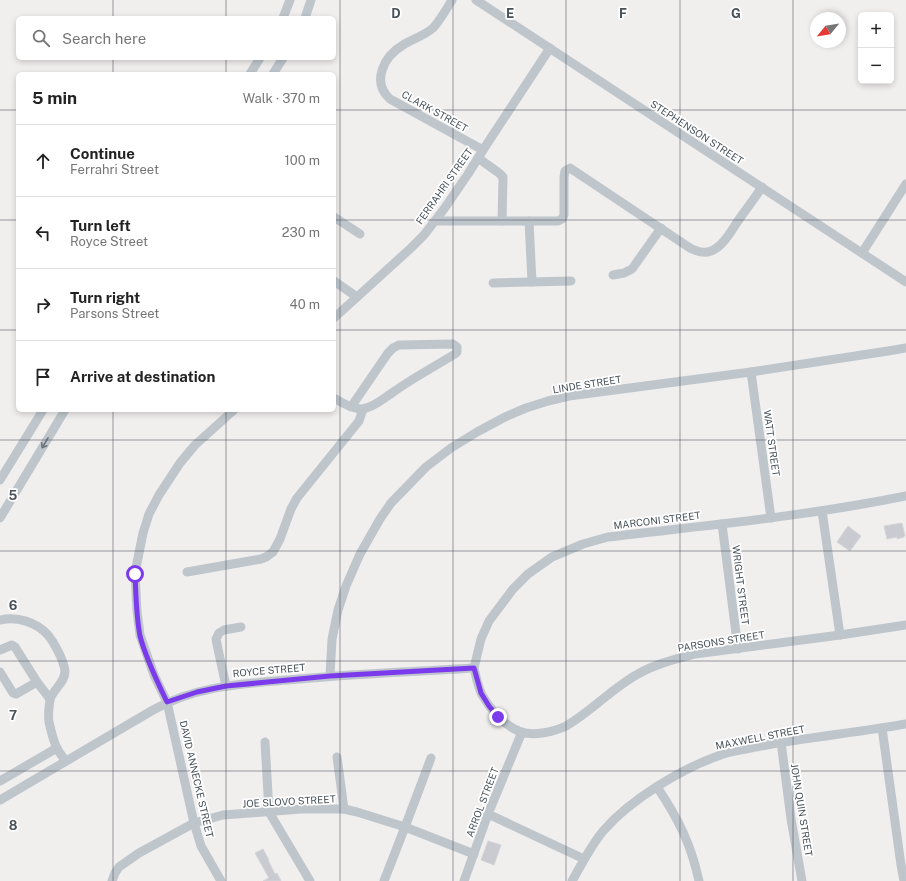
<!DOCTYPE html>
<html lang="en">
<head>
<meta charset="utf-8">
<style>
	body { margin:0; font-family:"Public Sans",sans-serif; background:#f2f2f2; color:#222 }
	.controls { position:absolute; right:12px; top:12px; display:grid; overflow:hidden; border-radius:6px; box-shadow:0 2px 6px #0003 }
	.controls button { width:36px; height:36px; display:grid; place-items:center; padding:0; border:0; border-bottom:1px solid #e0e0e0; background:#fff; color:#222; font:20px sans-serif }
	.compass { position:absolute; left:810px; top:12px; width:36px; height:36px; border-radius:50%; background:#fff; box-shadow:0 2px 6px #0003; rotate:240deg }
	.stop { position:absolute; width:12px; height:12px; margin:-9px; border:3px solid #7c3aed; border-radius:50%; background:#fff }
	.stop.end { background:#7c3aed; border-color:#fff; box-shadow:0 1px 4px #0008 }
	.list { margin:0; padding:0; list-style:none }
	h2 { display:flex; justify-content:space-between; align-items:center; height:52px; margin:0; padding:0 16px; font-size:17px }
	h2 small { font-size:13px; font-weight:400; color:#767676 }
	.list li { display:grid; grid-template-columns:26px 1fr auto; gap:12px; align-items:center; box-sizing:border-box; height:72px; padding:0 16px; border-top:1px solid #e0e0e0 }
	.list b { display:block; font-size:15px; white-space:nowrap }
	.list p { margin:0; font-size:13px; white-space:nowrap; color:#767676 }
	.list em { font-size:13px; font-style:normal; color:#767676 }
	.icon { flex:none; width:22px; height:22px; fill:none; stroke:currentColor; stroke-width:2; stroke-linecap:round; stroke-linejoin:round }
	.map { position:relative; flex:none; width:906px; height:881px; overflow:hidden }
	.search { position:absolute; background:#fff; box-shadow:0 2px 6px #0003; left:16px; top:16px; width:320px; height:44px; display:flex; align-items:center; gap:10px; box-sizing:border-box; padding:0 14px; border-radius:6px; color:#767676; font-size:15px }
	.panel { position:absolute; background:#fff; box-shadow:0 2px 6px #0003; left:16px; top:72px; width:320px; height:340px; border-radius:6px }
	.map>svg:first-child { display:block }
	.building { fill:#c9cbd1; stroke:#d3d5d9 }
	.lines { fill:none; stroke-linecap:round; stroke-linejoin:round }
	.minor { stroke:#bec6cc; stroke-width:9 }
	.oneway { stroke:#6b757c }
	.route { stroke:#7c3aed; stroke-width:5 }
	.grid { fill:none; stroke:#48525a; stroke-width:1; stroke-opacity:0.55 }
	.labels { text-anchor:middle; stroke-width:3.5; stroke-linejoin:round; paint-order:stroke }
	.street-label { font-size:10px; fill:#48525a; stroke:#fff }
	.grid-label { font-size:13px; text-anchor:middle; font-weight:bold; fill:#48525a; stroke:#fff; stroke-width:3.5; stroke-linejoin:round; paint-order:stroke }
</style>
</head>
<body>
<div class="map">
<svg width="906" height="881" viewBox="0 0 906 881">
	<rect width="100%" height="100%" fill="#f1eeee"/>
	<g class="building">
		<polygon points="902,523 905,536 904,536 904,537 897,539 897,537 887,539 884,526"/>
		<polygon points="848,526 861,536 850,551 837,542"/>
		<polygon points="488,841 501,845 494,865 481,860"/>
		<polygon points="263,849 269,860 268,860 275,874 277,873 281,881 263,881 269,878 255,853"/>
	</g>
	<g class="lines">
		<g class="minor">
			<path d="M 452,0 C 447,8 439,22 433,28 C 424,36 412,39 403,45 C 384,56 371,82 390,99 L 483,150"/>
			<polyline points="476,0 906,282"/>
			<polyline points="283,18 290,0"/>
			<polyline points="305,18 311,0"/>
			<polyline points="250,74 260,58"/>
			<polyline points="273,74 283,58"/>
			<polyline points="478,158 499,173 503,177 502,221"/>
			<polyline points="334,217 360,234"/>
			<path d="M 435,221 L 558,221 L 562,219 L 564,215 L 564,177 L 565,171 L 570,168 L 690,248 C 697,251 703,254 711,251 C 724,246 732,229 740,218 C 747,208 755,198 762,187"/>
			<polyline points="529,221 532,282"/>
			<polyline points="862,253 906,184"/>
			<polyline points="613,275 624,273 632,269 661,228"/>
			<polyline points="334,281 357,297"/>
			<polyline points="493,283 571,281"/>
			<polyline points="334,318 411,248 424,235 444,209 468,174 483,150 550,48"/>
			<polyline points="751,372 771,518"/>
			<path d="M 334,398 C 342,403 352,409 362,409 C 372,408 382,400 389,395 C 399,388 408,382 418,376 C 430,369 443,361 455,354 L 457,352 L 457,347 L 453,344 L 399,345 L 393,348 L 388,353 L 351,407"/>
			<polyline points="0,480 43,410"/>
			<polyline points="822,511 840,635"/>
			<polyline points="0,518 65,410"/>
			<polyline points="722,524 738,649"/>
			<polyline points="187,572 261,559 266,557 273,552 280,539 291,509 297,498 359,421 363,409"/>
			<path d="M 0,620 C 17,616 36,622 48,635 C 52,640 55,645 58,651 C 61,657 64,663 65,671 C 65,682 55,688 51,697 C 49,701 48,718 49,722 C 50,727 54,743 57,748 C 59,753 63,757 66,761"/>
			<polyline points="0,650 12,645 15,647 37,682 50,699"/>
			<path d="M 474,668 L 481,639 L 489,621 L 513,589 L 528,574 L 552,557 L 583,544 L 608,537 C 708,525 808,516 906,496"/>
			<path d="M 474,668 C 476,677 478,687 482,695 C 491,710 504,726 521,732 C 534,736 554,732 566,726 C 591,712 612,688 638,674 C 655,664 676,659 695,654 L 840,635 L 906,625"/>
			<polyline points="0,672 13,693 16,694 37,682"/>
			<polyline points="330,676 332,639 338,610 346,586 360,554 380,519 391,503 426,467 451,448 477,432 505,417 526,408 548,401 569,396 751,372 888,351 906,348"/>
			<polyline points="226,686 218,649 216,639 219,633 224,630 241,627"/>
			<polyline points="882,728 901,865 904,881"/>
			<polyline points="265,742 269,812 310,881"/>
			<polyline points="781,742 791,819 802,881"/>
			<polyline points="337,757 344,809"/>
			<polyline points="0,781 57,748"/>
			<path d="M 657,787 C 678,818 691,844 699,881"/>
			<path d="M 0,800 L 153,710 C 196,686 240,684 288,680 C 350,674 412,672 474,668"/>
			<polyline points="488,814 584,859"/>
			<polyline points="112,881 115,873 119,867 139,853 194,823 223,815 301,809 344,809 357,812 405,827 474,854"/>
			<polyline points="221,881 201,846 194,823 167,702 154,675 140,635 137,611 135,573 143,533 149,514 159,495 180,463 195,445 234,410"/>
			<polyline points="384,881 405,827 431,758"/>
			<polyline points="464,881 488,814 522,732"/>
			<path d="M 572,881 C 582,864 591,845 604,830 C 630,800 681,769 718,756 C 730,751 744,750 756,747 C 806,737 856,733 906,724"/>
		</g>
	</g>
	<defs><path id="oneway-shaft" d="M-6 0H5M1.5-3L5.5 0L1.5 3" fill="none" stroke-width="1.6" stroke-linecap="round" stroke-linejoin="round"/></defs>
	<use class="oneway" href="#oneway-shaft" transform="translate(45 443) rotate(121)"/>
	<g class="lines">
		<path class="route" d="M 135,574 C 136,594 136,615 140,636 C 146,659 157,681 167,702 L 197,692 L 226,686 L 330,676 L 474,668 L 481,693 L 489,706 L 498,717"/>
	</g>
	<path class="grid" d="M 113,0 L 113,18M 226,0 L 226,18M 340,0 L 340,881M 453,0 L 453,881M 566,0 L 566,881M 680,0 L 680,881M 793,0 L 793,881M 113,58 L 113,74M 226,58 L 226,74M 0,110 L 18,110M 334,110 L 906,110M 0,220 L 18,220M 334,220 L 906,220M 0,330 L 18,330M 334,330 L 906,330M 113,410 L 113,881M 226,410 L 226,881M 0,440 L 906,440M 0,551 L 906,551M 0,661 L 906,661M 0,771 L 906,771"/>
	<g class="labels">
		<g class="street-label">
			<text transform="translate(435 111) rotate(29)" y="4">CLARK STREET</text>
			<text transform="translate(697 132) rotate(33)" y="4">STEPHENSON STREET</text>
			<text transform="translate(444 186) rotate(-55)" y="4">FERRAHRI STREET</text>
			<text transform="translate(587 384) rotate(-9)" y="4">LINDE STREET</text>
			<text transform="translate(772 443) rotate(82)" y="4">WATT STREET</text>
			<text transform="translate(657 520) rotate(-7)" y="4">MARCONI STREET</text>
			<text transform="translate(741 585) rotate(83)" y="4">WRIGHT STREET</text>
			<text transform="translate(721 641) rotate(-9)" y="4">PARSONS STREET</text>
			<text transform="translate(269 670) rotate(-5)" y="4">ROYCE STREET</text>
			<text transform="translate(760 737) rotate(-11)" y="4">MAXWELL STREET</text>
			<text transform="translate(197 779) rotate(77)" y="4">DAVID ANNECKE STREET</text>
			<text transform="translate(289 801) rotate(-3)" y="4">JOE SLOVO STREET</text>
			<text transform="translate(482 802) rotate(-69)" y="4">ARROL STREET</text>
			<text transform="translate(802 810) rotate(81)" y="4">JOHN QUIN STREET</text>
		</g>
	</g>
	<g class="grid-label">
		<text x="396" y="18">D</text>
		<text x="510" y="18">E</text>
		<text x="623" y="18">F</text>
		<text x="736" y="18">G</text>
		<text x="13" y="500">5</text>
		<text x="13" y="610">6</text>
		<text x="13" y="720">7</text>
		<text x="13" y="830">8</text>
	</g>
</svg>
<div class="controls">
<button>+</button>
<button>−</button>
</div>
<svg class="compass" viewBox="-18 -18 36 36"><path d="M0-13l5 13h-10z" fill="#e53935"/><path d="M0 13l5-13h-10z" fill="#767676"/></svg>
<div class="stop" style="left:135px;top:574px"></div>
<div class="stop end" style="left:498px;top:717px"></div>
<div class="search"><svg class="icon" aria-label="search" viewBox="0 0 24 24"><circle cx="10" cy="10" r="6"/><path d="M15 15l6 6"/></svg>Search here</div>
<section class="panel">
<h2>5 min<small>Walk · 370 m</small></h2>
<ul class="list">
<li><svg class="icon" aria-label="ahead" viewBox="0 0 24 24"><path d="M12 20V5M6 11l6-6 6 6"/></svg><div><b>Continue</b><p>Ferrahri Street</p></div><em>100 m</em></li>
<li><svg class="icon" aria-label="left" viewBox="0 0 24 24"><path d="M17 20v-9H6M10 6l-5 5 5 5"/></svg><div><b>Turn left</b><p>Royce Street</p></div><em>230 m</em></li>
<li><svg class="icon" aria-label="right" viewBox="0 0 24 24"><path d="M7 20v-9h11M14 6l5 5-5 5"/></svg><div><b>Turn right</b><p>Parsons Street</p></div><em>40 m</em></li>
<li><svg class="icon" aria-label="arrive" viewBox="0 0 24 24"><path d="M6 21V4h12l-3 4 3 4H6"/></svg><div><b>Arrive at destination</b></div></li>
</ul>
</section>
</div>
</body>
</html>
